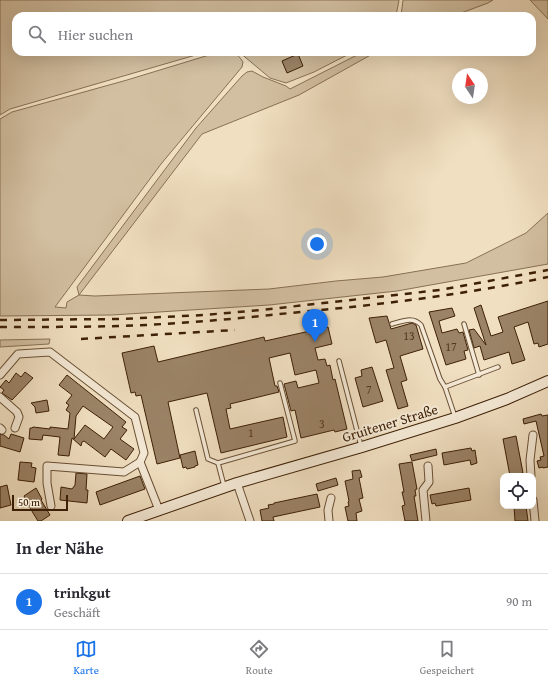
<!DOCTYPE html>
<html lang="de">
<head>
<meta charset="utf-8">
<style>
	body { margin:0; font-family:"Gentium Book Plus",serif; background:#f2f2f3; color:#2b2b33 }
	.controls { position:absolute; right:12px; bottom:12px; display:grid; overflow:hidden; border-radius:8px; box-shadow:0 4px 16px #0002 }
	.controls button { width:36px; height:36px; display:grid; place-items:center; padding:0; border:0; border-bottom:1px solid #e1e1e2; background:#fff; color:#2b2b33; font:20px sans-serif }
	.compass { position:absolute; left:452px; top:68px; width:36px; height:36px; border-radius:50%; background:#fff; box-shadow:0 4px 16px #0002; rotate:347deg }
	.scale { position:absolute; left:12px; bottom:10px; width:56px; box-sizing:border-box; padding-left:4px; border:2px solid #3e2006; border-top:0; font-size:11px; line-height:14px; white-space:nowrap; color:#3e2006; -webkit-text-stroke:3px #f5ead7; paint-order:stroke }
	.you { position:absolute; left:317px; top:244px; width:14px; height:14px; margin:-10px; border:3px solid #fff; border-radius:50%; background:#1a73e8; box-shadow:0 0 0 6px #1a73e833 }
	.badge { display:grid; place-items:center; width:26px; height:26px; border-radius:50%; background:#1a73e8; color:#fff; font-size:13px; font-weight:700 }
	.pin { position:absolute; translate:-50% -33px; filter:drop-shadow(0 1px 2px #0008) }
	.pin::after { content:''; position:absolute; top:21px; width:14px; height:12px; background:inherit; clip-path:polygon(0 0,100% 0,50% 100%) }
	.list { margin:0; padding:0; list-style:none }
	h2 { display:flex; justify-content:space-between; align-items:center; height:52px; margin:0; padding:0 16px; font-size:17px }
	h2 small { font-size:13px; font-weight:400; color:#7c7c81 }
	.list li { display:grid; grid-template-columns:26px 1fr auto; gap:12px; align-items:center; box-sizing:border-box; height:56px; padding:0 16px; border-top:1px solid #e1e1e2 }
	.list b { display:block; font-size:15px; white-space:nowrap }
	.list p { margin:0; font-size:13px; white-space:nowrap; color:#7c7c81 }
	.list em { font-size:13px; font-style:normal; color:#7c7c81 }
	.icon { flex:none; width:22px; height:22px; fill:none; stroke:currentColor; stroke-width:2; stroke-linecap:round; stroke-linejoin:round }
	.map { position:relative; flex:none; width:548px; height:521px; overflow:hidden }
	.search { position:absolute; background:#fff; box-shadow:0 4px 16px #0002; left:12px; right:12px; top:12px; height:44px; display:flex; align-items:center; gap:10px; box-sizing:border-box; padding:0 14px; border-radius:12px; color:#7c7c81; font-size:15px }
	.sheet { height:108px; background:#fff }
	nav { display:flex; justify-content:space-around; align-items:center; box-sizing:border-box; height:56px; border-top:1px solid #e1e1e2; background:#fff; font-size:11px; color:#7c7c81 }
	nav a { display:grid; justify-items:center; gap:2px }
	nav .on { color:#1a73e8 }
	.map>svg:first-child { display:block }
	.green { fill:#d2bfa1; stroke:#887054 }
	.building { fill:#9b8367; stroke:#3e2006; fill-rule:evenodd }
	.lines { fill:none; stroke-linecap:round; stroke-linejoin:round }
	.lane-casing { stroke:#6a5035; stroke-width:5.5 }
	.street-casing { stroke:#6a5035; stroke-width:9 }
	.secondary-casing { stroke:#3e2006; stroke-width:12 }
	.lane { stroke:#f5ead7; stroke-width:3.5 }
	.street { stroke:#f5ead7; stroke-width:7 }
	.secondary { stroke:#f5ead7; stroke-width:10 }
	.rail { stroke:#3e2006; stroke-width:2.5; stroke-dasharray:7 7; stroke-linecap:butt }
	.labels { text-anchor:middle; stroke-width:4; stroke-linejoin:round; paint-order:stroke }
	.number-label { font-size:12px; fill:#55391e }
	.street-label { font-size:14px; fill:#3e2006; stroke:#f5ead7 }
</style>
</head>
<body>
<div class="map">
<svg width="548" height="521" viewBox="0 0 548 521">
	<rect width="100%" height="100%" fill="#f0dfc1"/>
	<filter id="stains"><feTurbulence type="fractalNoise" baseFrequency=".005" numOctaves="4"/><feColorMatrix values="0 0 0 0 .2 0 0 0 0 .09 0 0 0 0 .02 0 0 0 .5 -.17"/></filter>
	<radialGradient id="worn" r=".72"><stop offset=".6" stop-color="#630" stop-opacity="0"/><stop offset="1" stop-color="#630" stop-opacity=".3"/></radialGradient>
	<g class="green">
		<polygon points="0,0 399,0 396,16 16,16 16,52 206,52 10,109 0,115"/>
		<polygon points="403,0 493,0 488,3 453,16 401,16"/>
		<polygon points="530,0 548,0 548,19"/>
		<path d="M 219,52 C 232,52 236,51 243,62 L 242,67 L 161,164 L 55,307 L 66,308 L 67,302 L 79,295 L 77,287 L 196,128 L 242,76 L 247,72 L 252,71 L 263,77 L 286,86 L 290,89 L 363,52 L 376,52 L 299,95 L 202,134 L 79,295 L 95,296 L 269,289 L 336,281 L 383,277 L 466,263 L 526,233 L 548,213 L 548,264 L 397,291 L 269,305 L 112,315 L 0,316 L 0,119 L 12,112 L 127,80 Z"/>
		<polygon points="239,52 353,52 314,72 286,83 270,78"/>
		<polygon points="50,339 49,344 0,347 0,340"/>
	</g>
	<g class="building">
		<polygon points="298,54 303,66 287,73 282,61"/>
		<polygon points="548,301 548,344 539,347 538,343 534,344 528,322 514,327 525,360 512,364 509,352 484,360 480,346 474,348 469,330 474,329 486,345 474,308 481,305 491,336 503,332 498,317"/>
		<polygon points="452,308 455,316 439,321 442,333 457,329 459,333 463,332 468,350 464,351 466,359 446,365 429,312"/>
		<polygon points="387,316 391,329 412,323 416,325 423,349 400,356 407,380 401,382 408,406 398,409 386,370 394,368 386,340 376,343 369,318"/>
		<polygon points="328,327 332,344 315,348 318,360 325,359 327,366 330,365 333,380 335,379 347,429 335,432 334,430 301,438 295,410 291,411 284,384 296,381 298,388 319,383 316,370 295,375 290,353 269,358 275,386 277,386 279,392 230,404 231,408 226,409 230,429 283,417 287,437 221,453 207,393 168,402 180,458 157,464 141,395 136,396 135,392 131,393 122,353 154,346 158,362 264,337 265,341"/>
		<polygon points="372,367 383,401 363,407 355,378 362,376 361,370"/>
		<polygon points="25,372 33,378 12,400 2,393 4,390 0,387 6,380 9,383 16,373 21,377"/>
		<path d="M 67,375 L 126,422 L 122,427 L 127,430 L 120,439 L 134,449 L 126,460 L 111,449 L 105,457 L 84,441 L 82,442 L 81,446 L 72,438 L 69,456 L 58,455 L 60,437 L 43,435 L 42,440 L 29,439 L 30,428 L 32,428 L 33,427 L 50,429 L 50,427 L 68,429 L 70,413 L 66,410 L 69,405 L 66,403 L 72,395 L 59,385 ZM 83,406 L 113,427 L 104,439 L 85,425 L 74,439 L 76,416 Z"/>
		<polygon points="47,400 49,411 36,413 35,407 31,403"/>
		<polygon points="541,414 542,416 548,415 548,467 543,468 543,467 539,468 537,461 541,460 540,457 544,456 536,421 524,424 523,419"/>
		<polygon points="0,434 4,435 9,439 11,434 24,438 20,452 0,446"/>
		<polygon points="516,436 523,473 510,476 503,439"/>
		<polygon points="471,448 472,451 475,450 477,463 471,465 470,460 444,465 442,453"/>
		<polygon points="436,449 437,455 412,461 410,455"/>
		<polygon points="195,451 198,465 195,466 195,467 187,469 186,467 183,468 180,455"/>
		<polygon points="20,462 32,463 31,467 36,468 34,482 18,480"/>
		<polygon points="412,462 417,489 415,490 416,496 414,496 418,521 405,521 402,506 405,505 402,492 404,492 399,464"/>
		<polygon points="360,470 362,477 359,478 363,498 359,499 362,511 356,513 357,521 348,521 345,507 349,506 348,502 349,501 345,481 353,479 352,471"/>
		<polygon points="76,473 87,474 86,490 88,490 87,503 60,500 61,487 72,489 75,485"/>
		<polygon points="140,476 145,489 100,505 96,492"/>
		<polygon points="336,478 338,485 318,491 316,484"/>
		<polygon points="7,485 11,505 0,508 0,487"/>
		<polygon points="36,488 42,499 41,500 50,515 41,521 38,521 33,513 24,496"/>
		<polygon points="469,488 471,500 436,506 435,503 432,504 430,495"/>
		<polygon points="317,494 320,507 273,517 274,521 262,521 260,510 269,508 268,505 274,504 274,503"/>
		<polygon points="514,506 526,506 528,521 515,521"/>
	</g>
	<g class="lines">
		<defs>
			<g id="lane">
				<path d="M 392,324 C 403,321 413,316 421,325 L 440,379 L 445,387"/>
				<polyline points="464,324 479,375"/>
				<polyline points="339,361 361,446"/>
				<polyline points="196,410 208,459 218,463"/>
				<polyline points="455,417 445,387 498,367"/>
				<polyline points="224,486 218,463 295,441 280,383"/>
			</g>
			<g id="street">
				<polyline points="0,375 18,354 50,352 135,417 144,453 140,462 159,510"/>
				<polyline points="0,397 17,412 19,417 15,428"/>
				<polyline points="0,428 2,430"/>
				<polyline points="531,476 530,460 533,435"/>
				<polyline points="237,483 250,521"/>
				<polyline points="533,500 535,521"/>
				<polyline points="51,506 47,483 47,466 124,472 140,462"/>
				<polyline points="329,521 328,510 331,498"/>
				<polyline points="426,521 423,490 429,482 428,466"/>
			</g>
			<polyline id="secondary" points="128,521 237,483 362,447 455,418 507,399 548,381"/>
		</defs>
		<use href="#lane" class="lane-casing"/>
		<use href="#street" class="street-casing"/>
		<use href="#secondary" class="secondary-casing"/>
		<use href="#lane" class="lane"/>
		<use href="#street" class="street"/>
		<use href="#secondary" class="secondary"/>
		<g class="rail">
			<polyline points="0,320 120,319 204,315 261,310 440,290 548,270"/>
			<path d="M 0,327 C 40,327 81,327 121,326 C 178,324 234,319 290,313 C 377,305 463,295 548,277"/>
			<polyline points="81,339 235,330"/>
		</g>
	</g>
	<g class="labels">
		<g class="number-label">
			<text x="409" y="340">13</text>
			<text x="451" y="351">17</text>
			<text x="369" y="394">7</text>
			<text x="322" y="428">3</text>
			<text x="251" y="437">1</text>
		</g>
		<g class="street-label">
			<text transform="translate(390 423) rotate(-17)" y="5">Gruitener Straße</text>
		</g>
	</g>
	<rect width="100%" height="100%" filter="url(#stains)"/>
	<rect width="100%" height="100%" fill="url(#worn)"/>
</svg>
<div class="controls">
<button><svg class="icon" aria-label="locate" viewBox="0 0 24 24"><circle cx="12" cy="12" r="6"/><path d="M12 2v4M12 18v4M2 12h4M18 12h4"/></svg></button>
</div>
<svg class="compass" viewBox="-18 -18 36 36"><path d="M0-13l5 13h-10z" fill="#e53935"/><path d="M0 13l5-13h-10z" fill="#7c7c81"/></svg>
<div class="scale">50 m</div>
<div class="you"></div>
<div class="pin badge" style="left:315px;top:342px">1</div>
<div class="search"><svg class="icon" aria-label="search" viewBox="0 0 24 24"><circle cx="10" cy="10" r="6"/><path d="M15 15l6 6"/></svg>Hier suchen</div>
</div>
<section class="sheet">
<h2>In der Nähe<small></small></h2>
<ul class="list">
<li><span class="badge">1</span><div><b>trinkgut</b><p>Geschäft</p></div><em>90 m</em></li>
</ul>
</section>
<nav>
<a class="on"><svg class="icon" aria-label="map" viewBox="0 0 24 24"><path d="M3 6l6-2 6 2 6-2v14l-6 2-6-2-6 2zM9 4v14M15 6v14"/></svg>Karte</a>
<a><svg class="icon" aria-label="directions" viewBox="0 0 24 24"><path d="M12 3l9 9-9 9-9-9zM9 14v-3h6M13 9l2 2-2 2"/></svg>Route</a>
<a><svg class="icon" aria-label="saved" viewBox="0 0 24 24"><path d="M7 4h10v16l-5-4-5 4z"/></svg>Gespeichert</a>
</nav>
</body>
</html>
